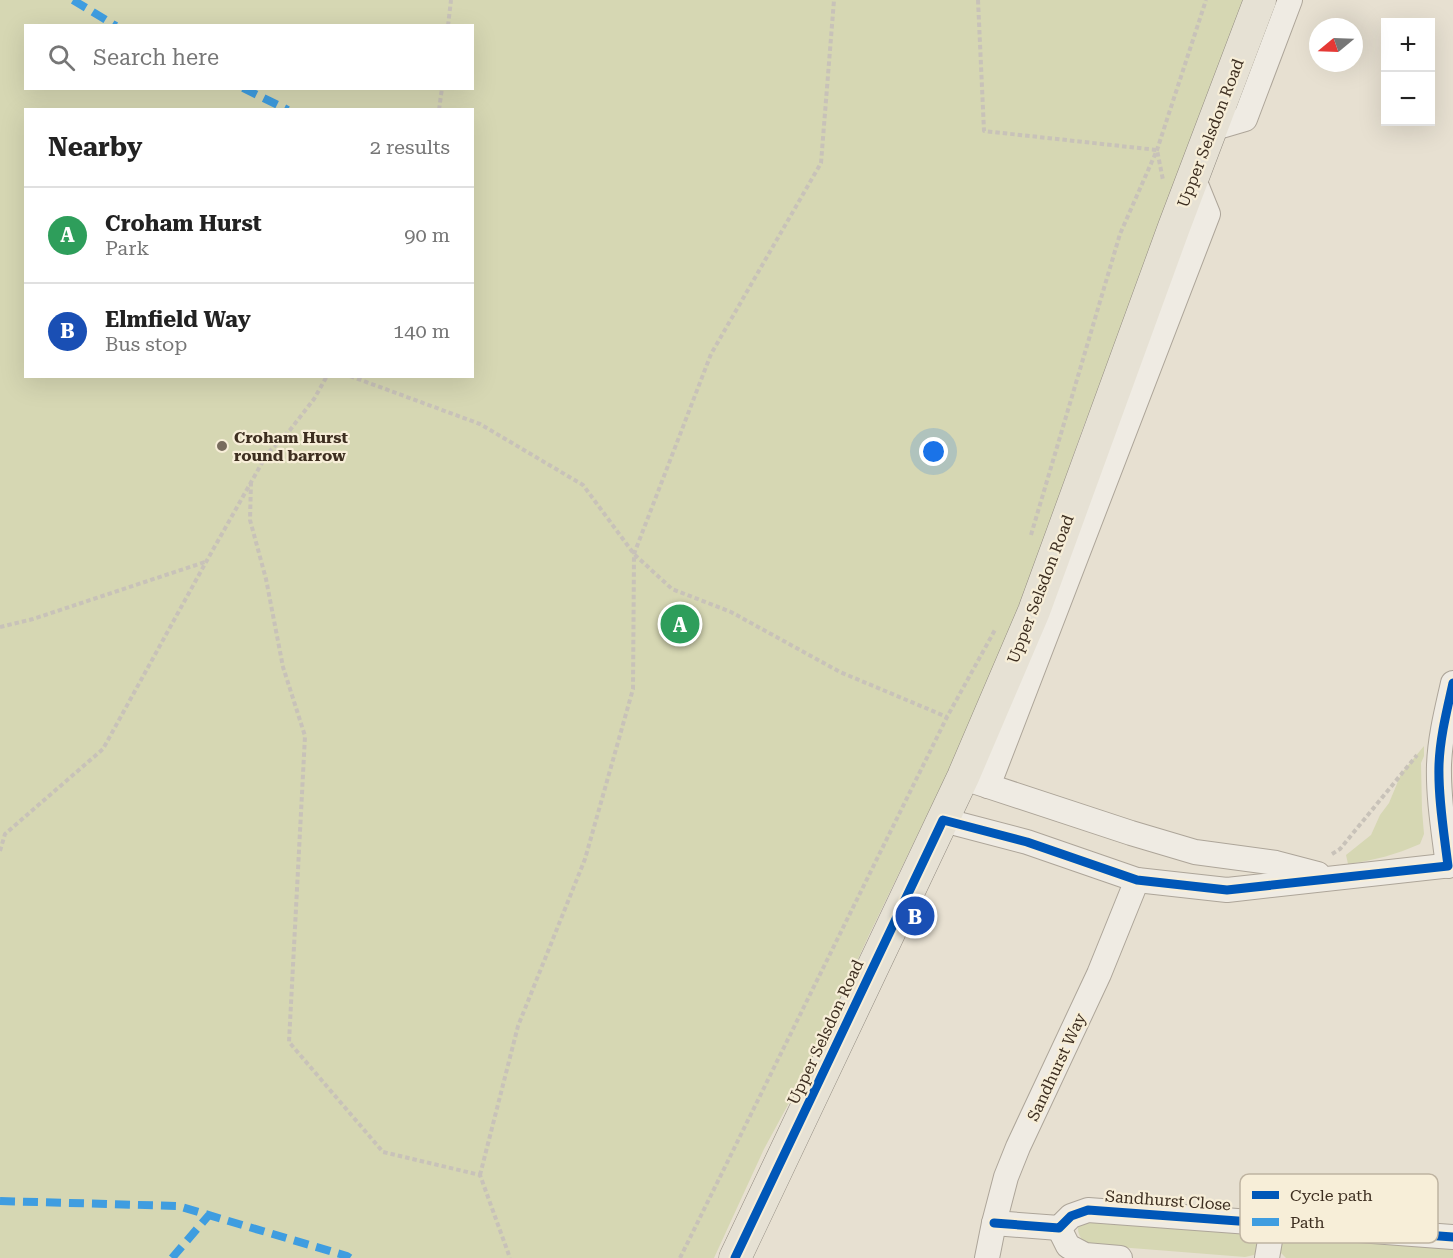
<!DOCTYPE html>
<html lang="en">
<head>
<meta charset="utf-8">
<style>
	body { margin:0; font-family:"Roboto Serif",serif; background:#f2f2f2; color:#222 }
	.controls { position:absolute; right:18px; top:18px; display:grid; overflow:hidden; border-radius:0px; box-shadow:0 6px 24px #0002 }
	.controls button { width:54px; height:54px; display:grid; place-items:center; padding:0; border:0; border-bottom:2px solid #e0e0e0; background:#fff; color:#222; font:30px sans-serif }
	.compass { position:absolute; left:1309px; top:18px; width:54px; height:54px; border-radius:50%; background:#fff; box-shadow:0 6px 24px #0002; rotate:251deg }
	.you { position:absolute; left:934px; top:452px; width:21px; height:21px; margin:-15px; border:4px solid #fff; border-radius:50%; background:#1a73e8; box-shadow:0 0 0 9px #1a73e833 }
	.badge { display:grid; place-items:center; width:39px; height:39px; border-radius:50%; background:#786c5e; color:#fff; font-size:20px; font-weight:700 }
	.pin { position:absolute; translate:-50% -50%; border:3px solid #fff; box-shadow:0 2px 6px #0006 }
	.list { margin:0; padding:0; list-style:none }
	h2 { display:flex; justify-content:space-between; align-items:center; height:78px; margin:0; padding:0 24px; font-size:26px }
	h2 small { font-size:20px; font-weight:400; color:#767676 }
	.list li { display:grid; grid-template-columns:39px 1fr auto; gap:18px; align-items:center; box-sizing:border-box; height:96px; padding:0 24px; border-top:2px solid #e0e0e0 }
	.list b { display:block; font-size:22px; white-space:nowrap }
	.list p { margin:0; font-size:20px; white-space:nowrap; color:#767676 }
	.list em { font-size:20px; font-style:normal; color:#767676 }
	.icon { flex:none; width:33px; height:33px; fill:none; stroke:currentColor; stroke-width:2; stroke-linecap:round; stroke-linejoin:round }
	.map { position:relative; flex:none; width:1453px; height:1258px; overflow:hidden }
	.search { position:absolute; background:#fff; box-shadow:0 6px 24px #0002; left:24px; top:24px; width:450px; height:66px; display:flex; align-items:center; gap:15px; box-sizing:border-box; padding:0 21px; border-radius:0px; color:#767676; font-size:22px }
	.panel { position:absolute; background:#fff; box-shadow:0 6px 24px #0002; left:24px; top:108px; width:450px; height:270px; border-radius:0px }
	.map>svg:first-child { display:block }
	.green { fill:#d6d7b3; fill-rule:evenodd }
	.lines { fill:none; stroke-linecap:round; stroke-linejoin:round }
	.minor-casing { stroke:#ada599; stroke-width:26 }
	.major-casing { stroke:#928b80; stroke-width:33 }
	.path { stroke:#c8c2b9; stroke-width:4; stroke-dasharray:4.5 3; stroke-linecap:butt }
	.minor { stroke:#efebe3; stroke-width:24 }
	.major { stroke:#e6e1d4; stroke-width:32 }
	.quiet { stroke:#3f9de0; stroke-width:8; stroke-dasharray:15 8; stroke-linecap:butt }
	.cycleway-casing { stroke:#f7eed8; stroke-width:13 }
	.cycleway { stroke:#0057b8; stroke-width:9 }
	.poi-dot { fill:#786c5e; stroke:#f7eed8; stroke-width:2 }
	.labels { text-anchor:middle; stroke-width:4.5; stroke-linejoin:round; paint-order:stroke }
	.street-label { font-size:16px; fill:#3d2e20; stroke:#f7eed8 }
	.poi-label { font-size:16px; font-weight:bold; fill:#3d2e20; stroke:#f7eed8; text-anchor:start }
	.key { fill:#f7eed8; stroke:#bfb4a1; stroke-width:1.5 }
	.key-label { font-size:16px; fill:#3d2e20 }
</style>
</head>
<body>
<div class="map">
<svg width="1453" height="1258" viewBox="0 0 1453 1258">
	<rect width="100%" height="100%" fill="#e7e0d1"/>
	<g class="green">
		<path d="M 0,0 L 1244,0 L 1180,179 L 1083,428 L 1008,640 L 971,724 L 869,935 L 809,1066 L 764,1149 L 714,1258 L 0,1258 ZM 26,26 L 472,26 L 472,88 L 26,88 ZM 26,110 L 472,110 L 472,376 L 26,376 Z"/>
		<path d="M 1424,746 L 1424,756 L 1421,763 L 1422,810 L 1424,834 L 1420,844 C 1395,855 1375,860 1348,864 L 1346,855 L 1371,835 L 1380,815 L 1389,803 L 1401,774 Z"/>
		<path d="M 1085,1218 L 1259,1233 L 1260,1250 L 1254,1255 L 1245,1257 L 1093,1245 C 1082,1242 1077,1236 1078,1224 Z"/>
		<polygon points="1284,1235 1453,1244 1453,1258 1286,1258 1279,1251 1280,1242"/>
	</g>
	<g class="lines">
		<defs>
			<g id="minor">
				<polyline points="1211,129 1245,119 1290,0"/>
				<polyline points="973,781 1131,833 1195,852 1276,863 1318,874"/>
				<polyline points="988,786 1208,214 1193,177"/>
				<polyline points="943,820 1027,842 1137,880 1227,890 1453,865"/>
				<path d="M 1448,866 C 1444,833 1438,798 1439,765 C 1440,737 1447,710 1453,683"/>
				<polyline points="994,1223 1059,1228 1071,1216 1088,1210 1453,1237"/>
				<polyline points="1059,1228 1068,1246 1085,1255 1120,1258"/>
				<polyline points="987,1258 994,1223 1006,1177 1018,1147 1099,974 1137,880"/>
				<polyline points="1267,1258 1273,1223"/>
			</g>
			<polyline id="major" points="735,1258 963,777 1034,611 1174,227 1260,0"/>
		</defs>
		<use href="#minor" class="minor-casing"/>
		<use href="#major" class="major-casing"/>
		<g class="path">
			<polyline points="978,0 984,131 1157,150 1163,180"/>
			<polyline points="448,26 451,0"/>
			<polyline points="439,110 442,88"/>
			<polyline points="350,376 480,424 583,485 634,554 672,589 731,612 840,672 947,717"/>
			<polyline points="251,482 250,520 266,579 283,667 305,736 289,1042 383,1152 480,1175 510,1258"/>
			<polyline points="1031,535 1120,234 1157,150 1206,0"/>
			<polyline points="0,627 33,619 205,562"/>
			<polyline points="0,851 5,834 103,749 206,562 267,454 290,430 314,399 327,376"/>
			<polyline points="1332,854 1340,849 1417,755"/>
			<polyline points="480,1175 518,1026 585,859 633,689 634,554 711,354 821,163 834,0"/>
			<polyline points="680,1258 947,717 996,628"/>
		</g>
		<use href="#minor" class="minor"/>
		<use href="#major" class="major"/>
		<g class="quiet">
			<polyline points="73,0 116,26"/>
			<polyline points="243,88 288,110"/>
			<polyline points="0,1201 178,1206 347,1256 350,1258"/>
			<polyline points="172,1258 209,1215"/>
		</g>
		<defs>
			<g id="cycleway">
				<polyline points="994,1223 1059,1228 1071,1216 1088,1210 1453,1237"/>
				<path d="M 735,1258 L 943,820 L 1027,842 L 1137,880 L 1227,890 L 1448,866 C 1444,833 1438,798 1439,765 C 1440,737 1447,710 1453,683"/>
			</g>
		</defs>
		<use href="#cycleway" class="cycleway-casing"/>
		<use href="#cycleway" class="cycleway"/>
	</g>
	<circle class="poi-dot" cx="222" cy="446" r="6"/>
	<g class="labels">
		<g class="street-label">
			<text transform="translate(1210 133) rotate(-69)" y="6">Upper Selsdon Road</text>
			<text transform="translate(1040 589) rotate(-69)" y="6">Upper Selsdon Road</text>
			<text transform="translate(825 1032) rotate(-65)" y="6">Upper Selsdon Road</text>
			<text transform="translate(1056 1067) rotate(-65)" y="6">Sandhurst Way</text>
			<text transform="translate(1168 1200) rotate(4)" y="6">Sandhurst Close</text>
		</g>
		<g class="poi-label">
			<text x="234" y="443">Croham Hurst<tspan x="234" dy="18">round barrow</tspan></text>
		</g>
	</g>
	<rect x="1240" y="1174" width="198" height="69" rx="9" class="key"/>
	<rect x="1252" y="1191" width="27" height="8" fill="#0057b8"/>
	<rect x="1252" y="1218" width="27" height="8" fill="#3f9de0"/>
	<g class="key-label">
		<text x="1290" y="1201">Cycle path</text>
		<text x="1290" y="1228">Path</text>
	</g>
</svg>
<div class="controls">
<button>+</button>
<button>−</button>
</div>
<svg class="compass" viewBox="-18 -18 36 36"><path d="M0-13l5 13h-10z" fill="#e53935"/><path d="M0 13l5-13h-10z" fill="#767676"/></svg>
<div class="you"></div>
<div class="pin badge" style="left:680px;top:624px;background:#2e9e5b">A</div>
<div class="pin badge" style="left:915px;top:916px;background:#1a4fb4">B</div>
<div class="search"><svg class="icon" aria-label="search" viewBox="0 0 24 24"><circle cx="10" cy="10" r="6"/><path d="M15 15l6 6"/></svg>Search here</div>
<section class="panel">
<h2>Nearby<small>2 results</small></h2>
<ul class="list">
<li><span class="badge" style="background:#2e9e5b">A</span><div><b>Croham Hurst</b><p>Park</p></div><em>90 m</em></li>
<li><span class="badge" style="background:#1a4fb4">B</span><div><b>Elmfield Way</b><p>Bus stop</p></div><em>140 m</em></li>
</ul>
</section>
</div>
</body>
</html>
